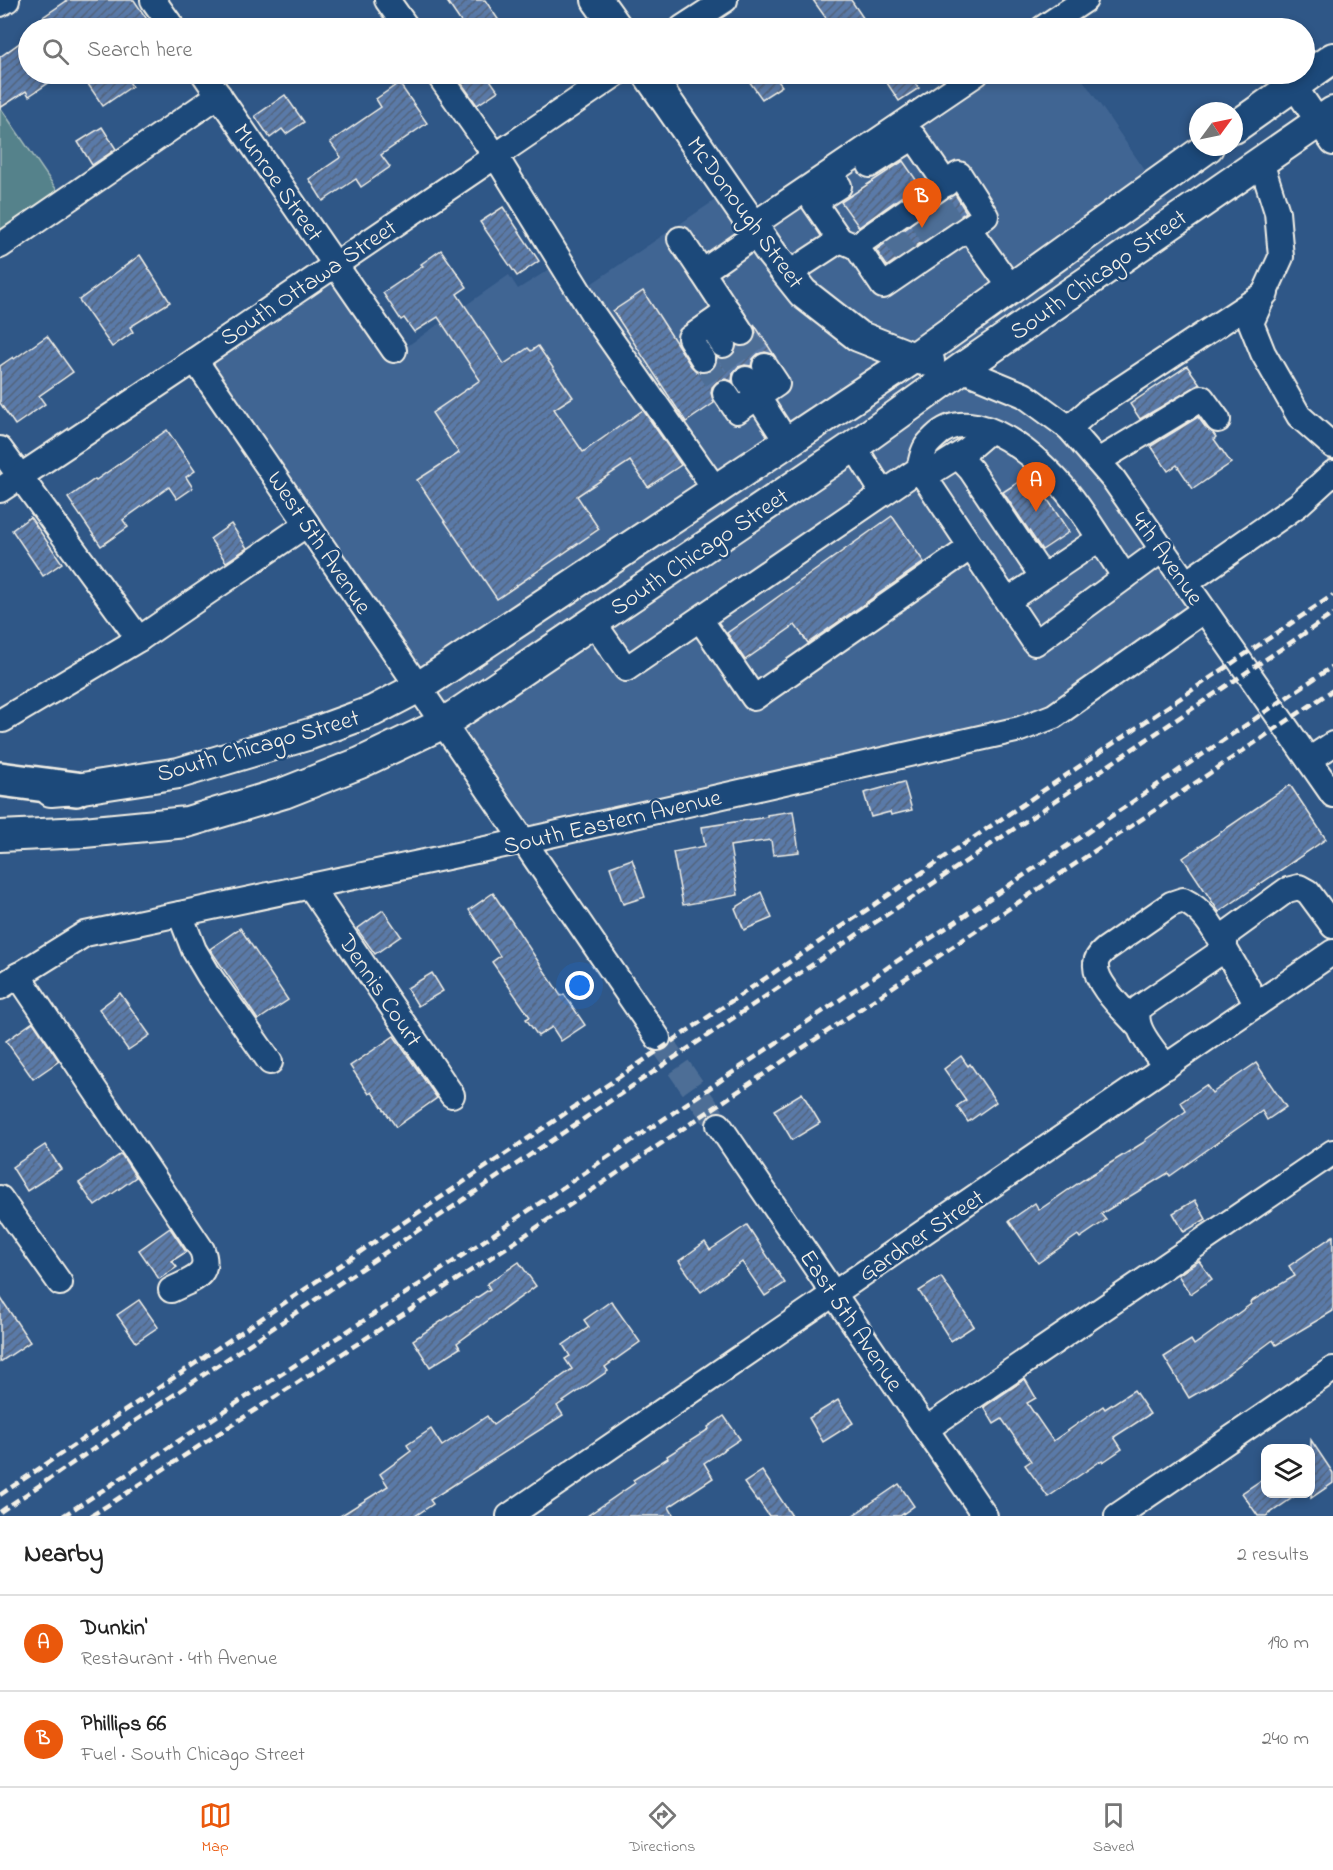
<!DOCTYPE html>
<html lang="en">
<head>
<meta charset="utf-8">
<style>
	body { margin:0; font-family:"Indie Flower",sans-serif; background:#f2f2f2; color:#222 }
	.controls { position:absolute; right:18px; bottom:18px; display:grid; overflow:hidden; border-radius:12px; box-shadow:0 3px 9px #0003 }
	.controls button { width:54px; height:54px; display:grid; place-items:center; padding:0; border:0; border-bottom:2px solid #e0e0e0; background:#fff; color:#222; font:30px sans-serif }
	.compass { position:absolute; left:1189px; top:102px; width:54px; height:54px; border-radius:50%; background:#fff; box-shadow:0 3px 9px #0003; rotate:57deg }
	.you { position:absolute; left:580px; top:986px; width:21px; height:21px; margin:-15px; border:4px solid #fff; border-radius:50%; background:#1a73e8; box-shadow:0 0 0 9px #1a73e833 }
	.badge { display:grid; place-items:center; width:39px; height:39px; border-radius:50%; background:#ea580c; color:#fff; font-size:20px; font-weight:700 }
	.pin { position:absolute; translate:-50% -50px; filter:drop-shadow(0 2px 3px #0008) }
	.pin::after { content:''; position:absolute; top:32px; width:21px; height:18px; background:inherit; clip-path:polygon(0 0,100% 0,50% 100%) }
	.list { margin:0; padding:0; list-style:none }
	h2 { display:flex; justify-content:space-between; align-items:center; height:78px; margin:0; padding:0 24px; font-size:26px }
	h2 small { font-size:20px; font-weight:400; color:#767676 }
	.list li { display:grid; grid-template-columns:39px 1fr auto; gap:18px; align-items:center; box-sizing:border-box; height:96px; padding:0 24px; border-top:2px solid #e0e0e0 }
	.list b { display:block; font-size:22px; white-space:nowrap }
	.list p { margin:0; font-size:20px; white-space:nowrap; color:#767676 }
	.list em { font-size:20px; font-style:normal; color:#767676 }
	.icon { flex:none; width:33px; height:33px; fill:none; stroke:currentColor; stroke-width:2; stroke-linecap:round; stroke-linejoin:round }
	.map { position:relative; flex:none; width:1333px; height:1516px; overflow:hidden }
	.search { position:absolute; background:#fff; box-shadow:0 3px 9px #0003; left:18px; right:18px; top:18px; height:66px; display:flex; align-items:center; gap:15px; box-sizing:border-box; padding:0 21px; border-radius:33px; color:#767676; font-size:22px }
	.sheet { height:270px; background:#fff }
	nav { display:flex; justify-content:space-around; align-items:center; box-sizing:border-box; height:84px; border-top:2px solid #e0e0e0; background:#fff; font-size:16px; color:#767676 }
	nav a { display:grid; justify-items:center; gap:3px }
	nav .on { color:#ea580c }
	.map>svg:first-child { display:block }
	.built { fill:#406593 }
	.park { fill:#55828b; stroke:#a4baba; stroke-width:1.5 }
	.building { fill:url(#building-hatch); stroke:#f4f1e8; stroke-width:1.5 }
	.lines { fill:none; stroke-linecap:round; stroke-linejoin:round }
	.minor-tunnel { stroke:#4d6e96; stroke-width:24; stroke-dasharray:24 12; stroke-linecap:butt }
	.minor-casing { stroke:#f4f1e8; stroke-width:28 }
	.major-casing { stroke:#f4f1e8; stroke-width:34 }
	.highway-casing { stroke:#f4f1e8; stroke-width:38 }
	.minor { stroke:#1f4a7a; stroke-width:24 }
	.major { stroke:#1f4a7a; stroke-width:30 }
	.highway { stroke:#1f4a7a; stroke-width:33 }
	.rail { stroke:#f4f1e8; stroke-width:4.5; stroke-dasharray:9 4.5; stroke-linecap:butt }
	.labels { text-anchor:middle; stroke-width:5; stroke-linejoin:round; paint-order:stroke }
	.street-label { font-size:24px; fill:#f4f1e8; stroke:#1f4a7a }
</style>
</head>
<body>
<div class="map">
<svg width="1333" height="1516" viewBox="0 0 1333 1516">
	<defs>
		<pattern id="building-hatch" width="6" height="6" patternUnits="userSpaceOnUse" patternTransform="scale(1.5)"><rect width="6" height="6" fill="#5a7aa8"/><path d="M-1 1l2-2M0 6l6-6M5 7l2-2" fill="none" stroke="#52647c"/></pattern>
	</defs>
	<rect width="100%" height="100%" fill="#2f5787"/>
	<filter id="ink" filterUnits="userSpaceOnUse"><feTurbulence type="fractalNoise" baseFrequency=".0167" numOctaves="2"/><feDisplacementMap in="SourceGraphic" scale="12" xChannelSelector="R" yChannelSelector="G"/><feConvolveMatrix kernelMatrix="1 2 1 2 8 2 1 2 1" color-interpolation-filters="sRGB"/></filter>
	<g filter="url(#ink)">
		<polygon class="built" points="976,74 1079,74 1168,204 944,360 1026,391 1207,604 1053,713 528,835 203,363 333,271 393,356 509,275 518,289 569,257 588,286 733,188 757,224"/>
		<polygon class="park" points="0,107 63,199 0,243"/>
		<g class="building">
			<polygon points="68,0 134,0 148,21 137,28 50,28 43,17"/>
			<polygon points="446,0 485,0 504,28 465,28"/>
			<polygon points="813,0 851,0 870,28 833,28"/>
			<polygon points="28,37 28,74 62,74 29,96 26,91 0,108 0,57"/>
			<polygon points="81,74 124,74 132,86 103,106"/>
			<polygon points="455,74 486,74 498,91 477,105"/>
			<polygon points="744,74 773,74 782,86 762,99"/>
			<polygon points="881,74 909,74 919,88 899,101"/>
			<polygon points="399,83 427,123 381,155 390,167 361,187 356,179 323,201 309,179 341,157 330,142 381,107 376,99"/>
			<polygon points="285,95 304,122 286,134 282,129 270,138 255,116"/>
			<polygon points="102,127 116,149 92,165 78,142"/>
			<polygon points="903,161 919,184 859,227 841,202"/>
			<polygon points="955,194 966,212 887,266 876,250"/>
			<polygon points="503,207 539,261 517,276 480,222"/>
			<polygon points="441,250 467,287 457,294 504,364 528,348 531,351 538,346 573,397 554,409 583,452 643,410 681,465 648,487 630,461 577,496 599,529 497,599 417,480 459,453 432,413 480,380 438,317 414,332 404,318 401,320 383,293 423,266 421,264"/>
			<polygon points="140,255 170,302 130,327 133,332 112,347 79,300"/>
			<polygon points="643,291 691,366 697,372 704,373 710,371 715,366 717,358 723,359 730,357 735,352 737,346 743,347 750,345 755,339 756,333 754,324 776,358 772,354 765,352 758,354 753,359 751,366 745,365 738,367 733,373 732,381 725,379 717,382 712,387 711,393 714,403 686,422 613,311"/>
			<polygon points="47,336 73,372 39,396 45,404 15,425 0,403 0,366 13,357 14,359"/>
			<polygon points="1187,366 1200,384 1140,419 1130,404"/>
			<polygon points="1198,417 1206,428 1213,433 1216,437 1214,439 1231,463 1193,489 1177,465 1168,471 1151,446"/>
			<polygon points="167,430 195,471 186,477 193,488 177,499 169,487 123,520 128,527 101,546 68,498 95,479 96,480"/>
			<polygon points="1031,474 1069,532 1042,550 1003,492"/>
			<polygon points="892,516 924,562 808,643 795,625 745,660 727,633"/>
			<polygon points="30,517 62,563 43,576 12,530"/>
			<polygon points="231,524 247,548 226,562 210,539"/>
			<polygon points="904,782 912,810 891,815 890,812 871,817 864,793"/>
			<polygon points="1290,785 1326,839 1219,912 1183,858"/>
			<polygon points="793,811 799,852 773,855 771,840 730,846 738,895 683,905 673,852 705,846 702,827 767,817 767,815"/>
			<polygon points="632,859 645,897 623,904 610,867"/>
			<polygon points="761,892 772,918 744,930 735,908"/>
			<polygon points="493,893 561,996 564,994 585,1025 561,1041 552,1027 538,1036 526,1019 530,1017 492,962 500,956 469,910"/>
			<polygon points="383,910 401,936 375,954 357,929"/>
			<polygon points="240,928 288,1000 258,1020 210,949"/>
			<polygon points="432,973 443,991 418,1006 407,988"/>
			<polygon points="120,993 150,1035 128,1050 99,1009"/>
			<polygon points="33,1022 59,1061 33,1079 6,1041"/>
			<polygon points="394,1036 437,1098 396,1127 372,1092 369,1094 350,1066"/>
			<polygon points="961,1056 968,1066 970,1064 996,1102 968,1122 957,1106 966,1100 944,1069"/>
			<polygon points="1256,1063 1286,1107 1267,1120 1262,1111 1170,1176 1168,1173 1101,1214 1106,1220 1080,1238 1078,1235 1038,1263 1009,1221 1035,1203 1039,1210 1083,1180 1146,1141 1145,1140 1186,1111 1181,1102 1206,1085 1212,1093"/>
			<polygon points="802,1093 820,1123 792,1140 774,1110"/>
			<polygon points="45,1145 61,1169 27,1191 12,1167"/>
			<polygon points="121,1154 136,1177 95,1206 79,1183"/>
			<polygon points="1195,1200 1206,1219 1184,1232 1173,1213"/>
			<polygon points="747,1225 785,1283 765,1296 742,1262 701,1292 679,1261 705,1242 710,1250"/>
			<polygon points="170,1228 186,1252 172,1261 177,1267 159,1279 139,1250"/>
			<polygon points="1333,1236 1333,1311 1276,1345 1273,1340 1216,1382 1189,1398 1164,1357 1191,1340 1194,1345 1251,1304 1250,1302 1295,1276 1289,1266"/>
			<polygon points="1199,1261 1212,1279 1190,1294 1178,1275"/>
			<polygon points="519,1262 536,1286 457,1343 460,1348 430,1367 413,1340 490,1289 487,1284"/>
			<polygon points="941,1277 974,1326 951,1341 919,1291"/>
			<polygon points="0,1297 30,1342 0,1362"/>
			<polygon points="139,1300 158,1327 136,1342 117,1315"/>
			<polygon points="611,1301 640,1342 605,1367 608,1371 557,1406 563,1415 430,1500 433,1504 415,1516 340,1516 388,1486 380,1474 411,1451 407,1445 431,1429 442,1446 487,1416 493,1425 572,1369 565,1359 570,1356 563,1345 589,1327 584,1320"/>
			<polygon points="1025,1379 1036,1398 1027,1403 1053,1441 1103,1406 1105,1409 1134,1390 1150,1414 1114,1437 1122,1449 1103,1462 1102,1460 1048,1497 1025,1465 1031,1461 1002,1419 994,1424 984,1407"/>
			<polygon points="838,1400 853,1423 823,1442 809,1418"/>
			<polygon points="724,1416 740,1439 704,1463 713,1478 669,1507 674,1516 587,1516 635,1483 633,1480 668,1458 667,1456 709,1429 708,1427"/>
			<polygon points="1311,1440 1333,1473 1333,1483 1311,1498"/>
			<polygon points="762,1471 792,1516 769,1516 758,1500 757,1501 744,1483"/>
			<polygon points="1266,1477 1266,1494 1298,1494 1266,1516 1258,1516 1242,1493"/>
			<polygon points="899,1484 914,1506 900,1516 852,1516"/>
		</g>
		<g class="lines">
			<g class="minor-tunnel">
				<polyline points="938,203 951,223"/>
				<polyline points="919,216 932,236"/>
				<polyline points="893,234 906,254"/>
				<polyline points="742,333 765,366"/>
				<polyline points="723,345 746,379"/>
				<polyline points="703,359 725,393"/>
				<polyline points="658,1038 719,1125"/>
			</g>
			<defs>
				<g id="minor">
					<polyline points="153,0 173,28"/>
					<polyline points="387,0 407,28"/>
					<polyline points="0,4 7,0"/>
					<polyline points="682,28 725,0"/>
					<polyline points="1043,28 1085,0"/>
					<polyline points="204,74 394,350"/>
					<polyline points="438,74 495,155 593,314 716,490"/>
					<polyline points="1294,86 1333,143"/>
					<polyline points="1261,162 1277,212 1281,257 1251,323 1263,353 1299,416 1333,446"/>
					<polyline points="870,165 914,137 946,184"/>
					<polyline points="839,186 814,202 840,240"/>
					<polyline points="753,225 976,74"/>
					<polyline points="968,228 883,286 856,246 959,174 986,216 968,228 1011,288"/>
					<polyline points="680,239 702,272"/>
					<polyline points="0,246 219,95"/>
					<polyline points="788,274 840,240 854,246"/>
					<polyline points="710,324 723,345"/>
					<polyline points="742,333 702,272 758,233"/>
					<polyline points="703,359 690,338 728,311"/>
					<polyline points="195,360 658,1038"/>
					<polyline points="961,369 1024,395 1069,428 1114,480 1333,795"/>
					<polyline points="746,379 787,442"/>
					<polyline points="725,393 737,411 777,384 765,366"/>
					<polyline points="1069,428 1092,408 1266,293"/>
					<polyline points="854,446 883,493"/>
					<polyline points="0,449 139,639 307,524"/>
					<polyline points="958,456 971,470 1042,576"/>
					<polyline points="1098,461 1202,398 1218,420"/>
					<path d="M 919,469 C 921,462 922,453 926,447 C 928,443 932,440 935,437 C 974,398 1044,462 1068,493 C 1089,519 1106,550 1125,577"/>
					<polyline points="924,477 967,450 989,431"/>
					<polyline points="0,490 195,360 616,74"/>
					<polyline points="1186,583 1298,505 1333,473"/>
					<polyline points="1007,601 1099,539"/>
					<polyline points="700,619 754,698 971,547"/>
					<polyline points="593,622 626,669 919,469 1035,643 1162,550"/>
					<polyline points="3,720 139,639"/>
					<polyline points="1309,760 1333,744"/>
					<polyline points="310,886 452,1095"/>
					<polyline points="180,914 194,950 210,977 270,1062"/>
					<path d="M 18,975 L 202,1250 C 212,1276 191,1280 171,1290"/>
					<polyline points="0,987 85,934 523,841 1020,729 1054,716 1204,610"/>
					<polyline points="1257,1004 1225,949 1225,940 1229,932 1287,890 1299,887 1308,892 1333,926"/>
					<path d="M 1138,1026 C 1126,1012 1094,984 1096,964 C 1096,958 1101,953 1106,949 L 1171,904 L 1183,900 C 1205,911 1213,928 1225,949 L 1139,1008 C 1131,1028 1155,1051 1166,1067"/>
					<polyline points="719,1125 985,1516"/>
					<polyline points="0,1198 60,1283"/>
					<polyline points="926,1429 1333,1152"/>
					<polyline points="509,1516 1333,952"/>
					<polyline points="1117,1516 1333,1369"/>
				</g>
				<g id="major">
					<polyline points="597,0 617,28"/>
					<polyline points="648,74 772,254 803,293 858,336 914,358 929,361"/>
					<polyline points="1234,128 1333,58"/>
					<polyline points="51,791 76,789 179,773 310,734 373,711 419,687 914,358 1208,147"/>
					<polyline points="0,836 84,832 187,822 284,793 360,763 444,723 854,446 961,369 1333,112"/>
				</g>
				<polyline id="highway" points="0,779 76,789"/>
			</defs>
			<use href="#minor" class="minor-casing"/>
			<use href="#major" class="major-casing"/>
			<use href="#highway" class="highway-casing"/>
			<use href="#minor" class="minor"/>
			<use href="#major" class="major"/>
			<use href="#highway" class="highway"/>
			<g class="rail">
				<polyline points="0,1495 1333,595"/>
				<polyline points="0,1512 1333,614"/>
				<polyline points="63,1516 423,1282 1333,666"/>
				<polyline points="91,1516 518,1240 1333,690"/>
			</g>
		</g>
	</g>
	<g class="labels">
		<g class="street-label">
			<text transform="translate(279 182) rotate(55)" y="8">Munroe Street</text>
			<text transform="translate(746 212) rotate(54)" y="8">McDonough Street</text>
			<text transform="translate(1098 274) rotate(-35)" y="8">South Chicago Street</text>
			<text transform="translate(308 282) rotate(-34)" y="8">South Ottawa Street</text>
			<text transform="translate(320 542) rotate(56)" y="8">West 5th Avenue</text>
			<text transform="translate(699 551) rotate(-34)" y="8">South Chicago Street</text>
			<text transform="translate(1168 558) rotate(55)" y="8">4th Avenue</text>
			<text transform="translate(258 745) rotate(-16)" y="8">South Chicago Street</text>
			<text transform="translate(612 821) rotate(-13)" y="8">South Eastern Avenue</text>
			<text transform="translate(381 990) rotate(56)" y="8">Dennis Court</text>
			<text transform="translate(921 1235) rotate(-34)" y="8">Gardner Street</text>
			<text transform="translate(852 1320) rotate(56)" y="8">East 5th Avenue</text>
		</g>
	</g>
</svg>
<div class="controls">
<button><svg class="icon" aria-label="layers" viewBox="0 0 24 24"><path d="M12 4l9 5-9 5-9-5zM3 14l9 5 9-5"/></svg></button>
</div>
<svg class="compass" viewBox="-18 -18 36 36"><path d="M0-13l5 13h-10z" fill="#e53935"/><path d="M0 13l5-13h-10z" fill="#767676"/></svg>
<div class="you"></div>
<div class="pin badge" style="left:1036px;top:512px">A</div>
<div class="pin badge" style="left:922px;top:228px">B</div>
<div class="search"><svg class="icon" aria-label="search" viewBox="0 0 24 24"><circle cx="10" cy="10" r="6"/><path d="M15 15l6 6"/></svg>Search here</div>
</div>
<section class="sheet">
<h2>Nearby<small>2 results</small></h2>
<ul class="list">
<li><span class="badge">A</span><div><b>Dunkin'</b><p>Restaurant · 4th Avenue</p></div><em>190 m</em></li>
<li><span class="badge">B</span><div><b>Phillips 66</b><p>Fuel · South Chicago Street</p></div><em>240 m</em></li>
</ul>
</section>
<nav>
<a class="on"><svg class="icon" aria-label="map" viewBox="0 0 24 24"><path d="M3 6l6-2 6 2 6-2v14l-6 2-6-2-6 2zM9 4v14M15 6v14"/></svg>Map</a>
<a><svg class="icon" aria-label="directions" viewBox="0 0 24 24"><path d="M12 3l9 9-9 9-9-9zM9 14v-3h6M13 9l2 2-2 2"/></svg>Directions</a>
<a><svg class="icon" aria-label="saved" viewBox="0 0 24 24"><path d="M7 4h10v16l-5-4-5 4z"/></svg>Saved</a>
</nav>
</body>
</html>
